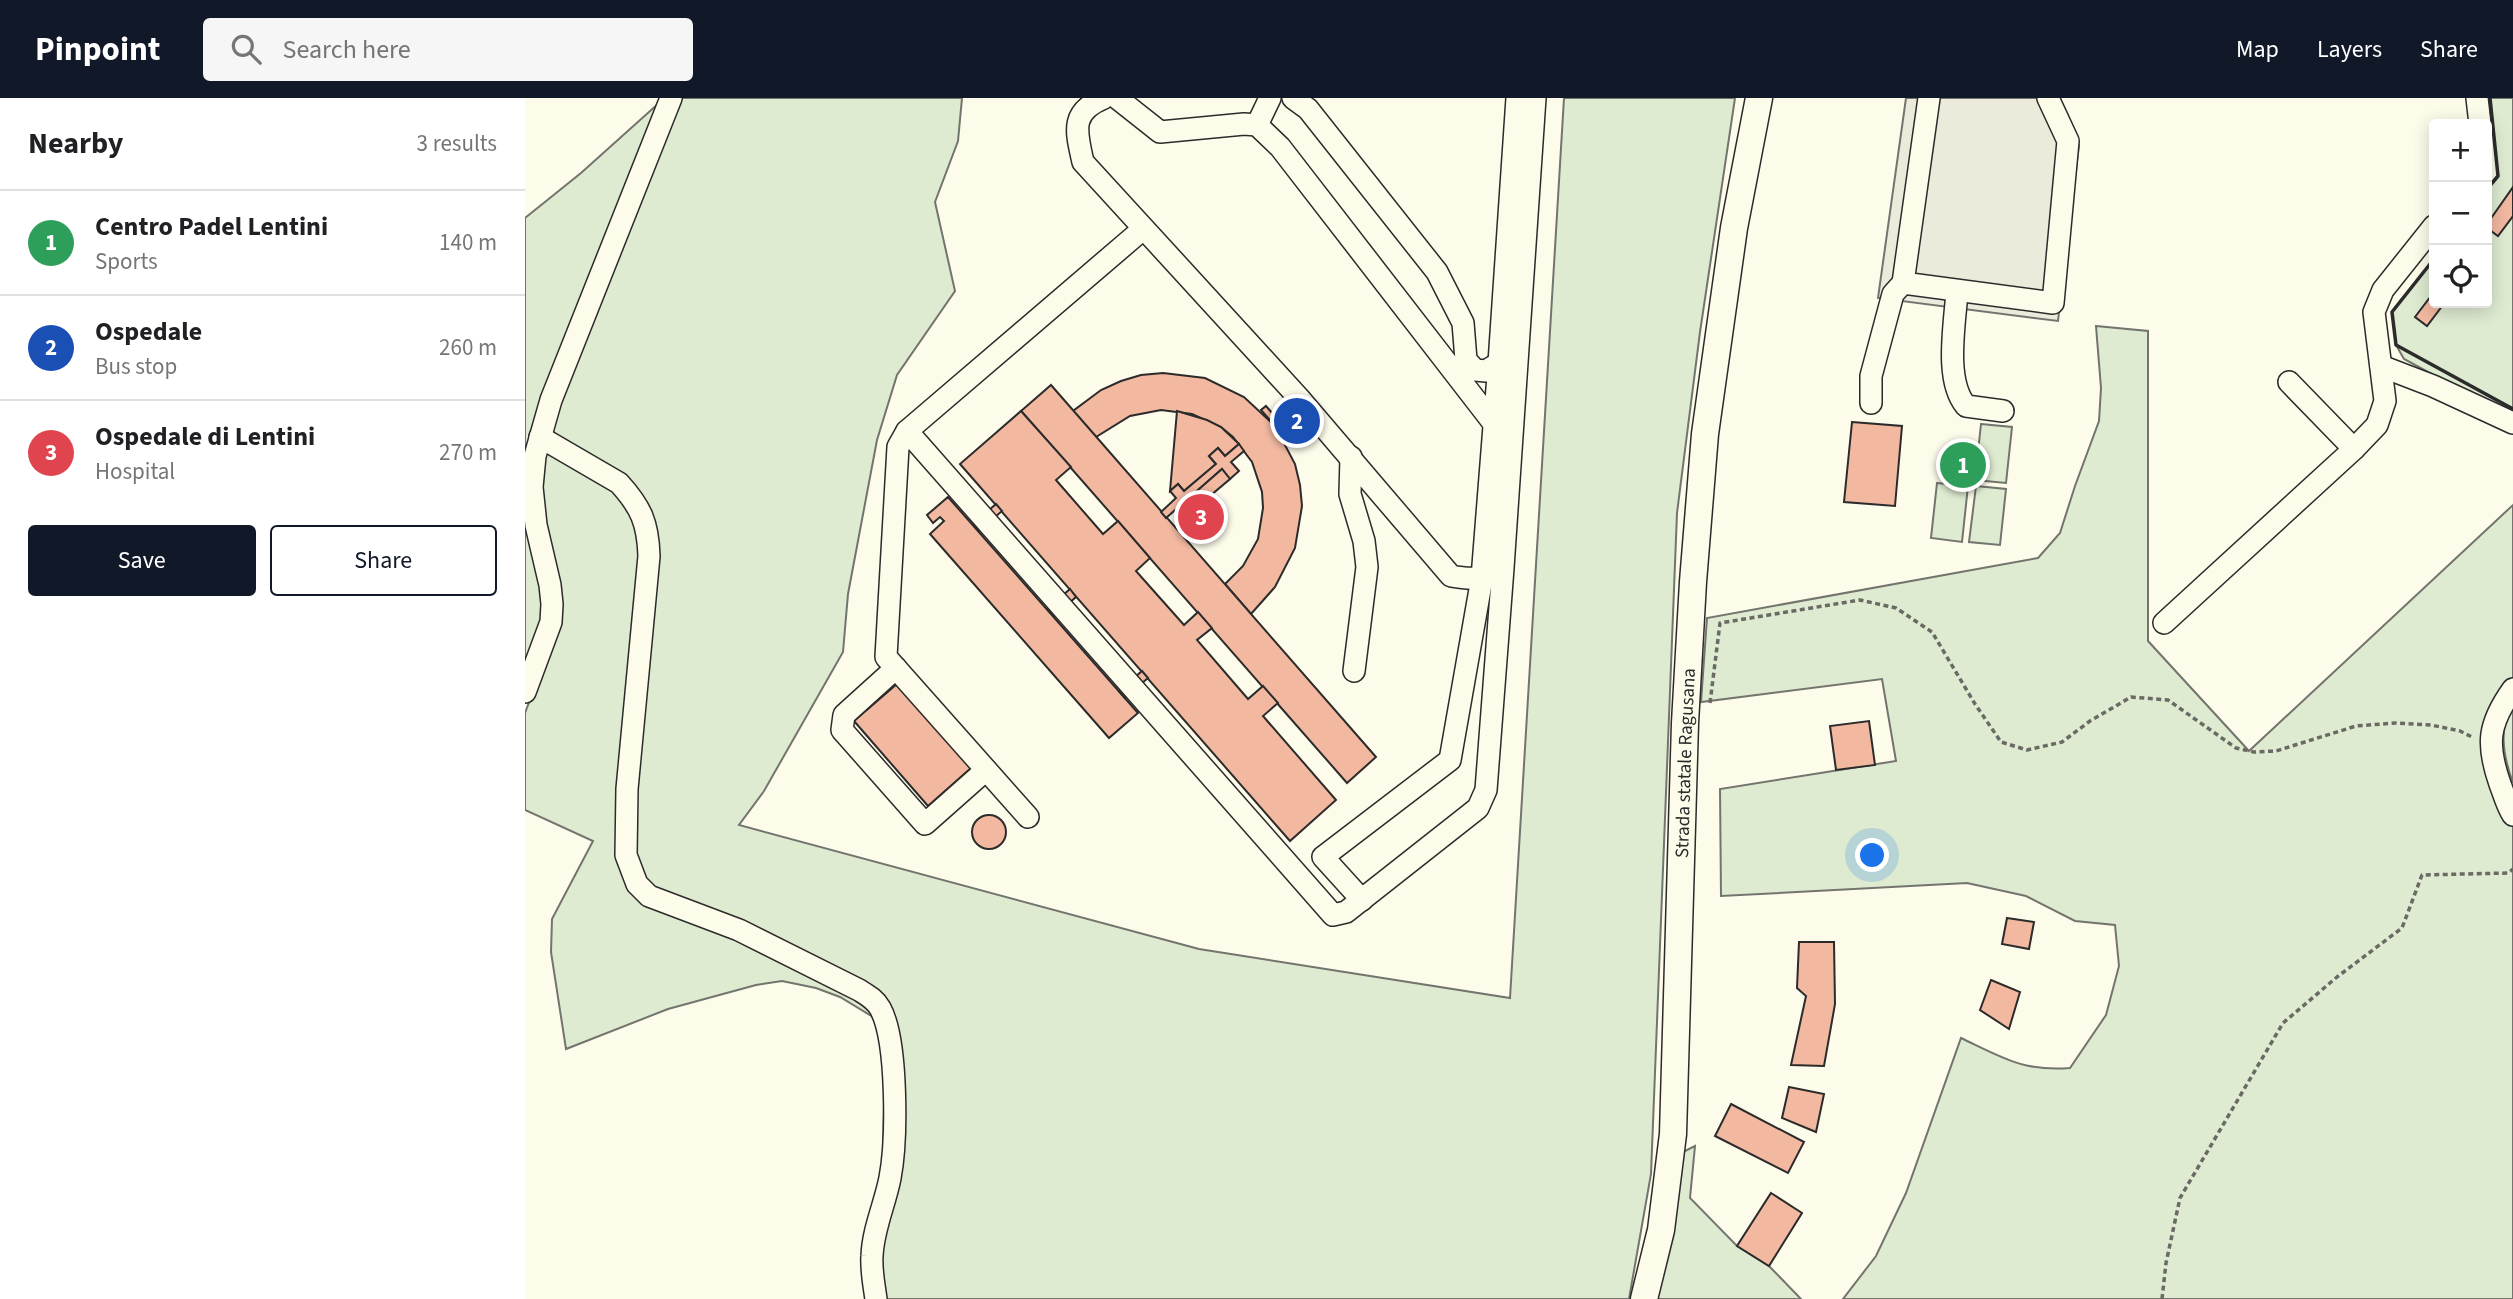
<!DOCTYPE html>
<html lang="en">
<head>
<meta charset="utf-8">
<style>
	body { margin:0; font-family:"Source Sans 3",sans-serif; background:#f6f6f6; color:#202124 }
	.controls { position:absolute; right:21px; top:21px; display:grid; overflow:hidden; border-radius:7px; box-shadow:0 4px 18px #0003 }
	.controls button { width:63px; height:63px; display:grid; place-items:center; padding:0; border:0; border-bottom:2px solid #e0e0e0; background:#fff; color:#202124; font:35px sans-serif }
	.you { position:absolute; left:1348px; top:758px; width:24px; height:24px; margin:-18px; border:5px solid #fff; border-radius:50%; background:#1a73e8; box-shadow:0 0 0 10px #1a73e833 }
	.badge { display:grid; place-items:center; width:46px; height:46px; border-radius:50%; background:#111827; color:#fff; font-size:23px; font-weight:700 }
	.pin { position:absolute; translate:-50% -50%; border:4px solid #fff; box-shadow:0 2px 7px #0006 }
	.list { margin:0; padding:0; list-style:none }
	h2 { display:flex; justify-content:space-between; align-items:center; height:91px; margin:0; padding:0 28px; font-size:30px }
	h2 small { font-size:23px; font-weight:400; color:#757577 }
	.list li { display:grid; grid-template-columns:46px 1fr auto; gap:21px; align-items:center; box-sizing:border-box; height:105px; padding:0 28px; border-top:2px solid #e0e0e0 }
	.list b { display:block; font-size:26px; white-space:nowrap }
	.list p { margin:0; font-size:23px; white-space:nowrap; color:#757577 }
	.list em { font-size:23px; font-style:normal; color:#757577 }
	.actions { display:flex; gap:14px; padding:21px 28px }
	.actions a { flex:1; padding:16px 0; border:2px solid #111827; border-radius:7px; text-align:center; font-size:24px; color:#111827 }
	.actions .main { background:#111827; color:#fff }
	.icon { flex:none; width:38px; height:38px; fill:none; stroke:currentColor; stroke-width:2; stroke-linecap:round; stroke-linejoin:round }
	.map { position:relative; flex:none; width:1988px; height:1201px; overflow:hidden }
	header { display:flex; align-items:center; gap:42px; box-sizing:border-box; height:98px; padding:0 35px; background:#111827; color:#fff }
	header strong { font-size:33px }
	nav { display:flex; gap:38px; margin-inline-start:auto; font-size:24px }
	.search { width:490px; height:63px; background:#f6f6f6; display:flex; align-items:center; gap:18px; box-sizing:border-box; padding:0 24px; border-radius:7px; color:#757577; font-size:26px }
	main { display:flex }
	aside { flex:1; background:#fff }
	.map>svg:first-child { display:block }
	.green { fill:#deebd1; stroke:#74746e; stroke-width:2 }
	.parking { fill:#eceadb; stroke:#74746e; stroke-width:2 }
	.building { fill:#f2b8a0; stroke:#2b2b2b; stroke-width:2 }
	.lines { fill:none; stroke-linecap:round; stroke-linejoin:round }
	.minor-casing { stroke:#2b2b2b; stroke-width:24 }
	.major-casing { stroke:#2b2b2b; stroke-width:29 }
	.path { stroke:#6a6964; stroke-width:3.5; stroke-dasharray:5 3.5; stroke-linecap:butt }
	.minor { stroke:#fdfbea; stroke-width:21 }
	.major { stroke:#fdfbea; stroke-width:26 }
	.wall { stroke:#2b2b2b; stroke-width:3.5 }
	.labels { text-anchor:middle; stroke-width:5; stroke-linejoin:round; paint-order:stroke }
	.street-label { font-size:19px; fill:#2b2b2b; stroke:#fdfbea }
</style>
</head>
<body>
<header>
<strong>Pinpoint</strong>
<div class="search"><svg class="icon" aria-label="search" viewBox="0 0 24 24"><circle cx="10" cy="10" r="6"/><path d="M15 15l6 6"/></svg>Search here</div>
<nav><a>Map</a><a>Layers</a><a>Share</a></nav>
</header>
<main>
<aside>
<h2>Nearby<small>3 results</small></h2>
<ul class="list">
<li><span class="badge" style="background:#2e9e5b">1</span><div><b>Centro Padel Lentini</b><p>Sports</p></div><em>140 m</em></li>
<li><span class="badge" style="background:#1a4fb4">2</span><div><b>Ospedale</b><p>Bus stop</p></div><em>260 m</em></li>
<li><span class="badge" style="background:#e0444e">3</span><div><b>Ospedale di Lentini</b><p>Hospital</p></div><em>270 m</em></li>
</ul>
<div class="actions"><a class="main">Save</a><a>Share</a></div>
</aside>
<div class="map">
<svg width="1988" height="1201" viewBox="0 0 1988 1201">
	<rect width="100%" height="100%" fill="#fdfbea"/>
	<g class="green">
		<polygon points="152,0 437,0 433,43 410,104 430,193 372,277 352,342 323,496 318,554 239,693 214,727 674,851 985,900 1039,0 1210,0 1175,234 1152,415 1126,1076 1104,1201 355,1201 361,912 122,791 112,772 108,742 124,416 25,331"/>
		<polygon points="1965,0 1988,0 1988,320 1879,261 1871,247 1867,214 1909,161 1909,205 1962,205 1962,91 1973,78"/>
		<polygon points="134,5 3,350 23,494 19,522 0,574 0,120 56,75"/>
		<path d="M 1571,228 L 1623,233 L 1623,543 L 1724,653 L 1988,407 L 1988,580 L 1973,600 L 1962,630 L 1988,724 L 1988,1201 L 1318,1201 L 1351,1158 L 1381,1095 L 1436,940 C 1476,959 1499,974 1545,970 L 1581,917 L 1594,868 L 1590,827 L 1550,823 L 1501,798 L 1442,785 L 1196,798 L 1195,691 L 1371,663 L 1357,581 L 1176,604 L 1182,520 L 1513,460 L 1535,435 L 1550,388 L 1574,323 L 1576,290 Z"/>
		<polygon points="1456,326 1487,329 1481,385 1450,382"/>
		<polygon points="27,353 75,378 108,410 118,451 93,752 156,816 345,903 353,922 315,899 291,890 257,883 231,887 143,911 41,951 26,854 27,821 68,743 0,712 0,615 25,549 17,427 17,355"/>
		<polygon points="1412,385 1443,388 1437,444 1406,440"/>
		<polygon points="1451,388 1481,391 1475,447 1444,444"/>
		<path d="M 1988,601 L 1988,685 C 1977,655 1974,630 1988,601 Z"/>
		<polygon points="1170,1048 1165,1100 1212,1148 1244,1168 1276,1201 1132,1201 1158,1054"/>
	</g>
	<polygon class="parking" points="1381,0 1533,0 1554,47 1533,223 1353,200"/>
	<g class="building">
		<polygon points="1988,89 1988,118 1973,138 1962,130 1962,126"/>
		<polygon points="1909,194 1909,205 1922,205 1920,208 1918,207 1902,228 1890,219"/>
		<polygon points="638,275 680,280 719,299 750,328 770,366 775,387 777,408 770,450 750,489 726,516 700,486 718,468 733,441 738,410 737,394 727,364 708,339 696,329 667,316 636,312 605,318 571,339 548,313 576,292 596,283 616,277"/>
		<polygon points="526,287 851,659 822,685 496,313"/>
		<polygon points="741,308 755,324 750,328 736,312"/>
		<polygon points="496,313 546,369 531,382 578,436 593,423 625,460 611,473 659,527 673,514 687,530 672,542 723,601 738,588 753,605 738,618 811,702 765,743 435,366"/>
		<polygon points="652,313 682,322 696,329 714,346 700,358 693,350 684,358 691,366 659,393 653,386 645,393"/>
		<polygon points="1327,324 1377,328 1370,408 1319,404"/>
		<polygon points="714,346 719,353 706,364 714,373 705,381 697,371 665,399 673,408 665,415 657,406 641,420 636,414 651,400 645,393 653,386 659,393 691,366 684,358 693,350 700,358"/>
		<polygon points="697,371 705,381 673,408 665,399"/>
		<polygon points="423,399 613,615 584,640 405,436 419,423 415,419 408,425 402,417"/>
		<polygon points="471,406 477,413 454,433 448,426"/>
		<polygon points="545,491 551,499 529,518 522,511"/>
		<polygon points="617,573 623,580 600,600 594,593"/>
		<polygon points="373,585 446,670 403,708 329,623"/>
		<polygon points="1344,623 1350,667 1311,672 1305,628"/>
		<circle cx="464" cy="734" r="17"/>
		<polygon points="1482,820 1509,824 1504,851 1477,846"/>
		<polygon points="1274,844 1309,844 1310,906 1299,968 1266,967 1281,898 1272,890"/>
		<polygon points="1466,882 1495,894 1484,931 1455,912"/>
		<polygon points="1264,989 1299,996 1291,1034 1257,1020"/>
		<polygon points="1206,1006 1279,1044 1263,1075 1190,1038"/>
		<polygon points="1246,1095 1277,1115 1244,1168 1212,1148"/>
	</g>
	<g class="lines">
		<defs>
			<g id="minor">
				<path d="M 579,0 C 545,14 551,33 558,64 L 774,300 L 926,478 C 943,481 954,482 970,474"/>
				<polyline points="592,0 635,34 719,26 732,27 755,49 970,327"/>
				<polyline points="768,0 783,11 912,174 938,225 941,262 950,272 961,273 974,265"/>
				<polyline points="1404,0 1378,185 1528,205 1543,43 1523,0"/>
				<polyline points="1952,0 1955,26"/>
				<polyline points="732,27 745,0"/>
				<path d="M 1432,193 C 1430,226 1419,282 1441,308 L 1478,313"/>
				<polyline points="1856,268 1908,288 1988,325"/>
				<polyline points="1764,284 1829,351"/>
				<polyline points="1346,305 1346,278 1368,196 1378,185"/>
				<polyline points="382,333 808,817 821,814 953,710 961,692 978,470 1010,0"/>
				<path d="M 15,339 L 94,385 C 116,409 123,425 124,458 L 102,691 L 101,757 L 112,786 L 124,798 L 214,832 L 334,892 C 342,897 350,901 355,910 C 373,942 372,1043 365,1080 C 360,1106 348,1131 347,1158 C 346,1172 349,1187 351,1201"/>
				<polyline points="826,359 825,396 839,443 842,469 829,573"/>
				<polyline points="1639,525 1829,351 1852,327 1860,303 1849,214 1858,192 1909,128"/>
				<polyline points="371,570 319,617 317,632 400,726 461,672"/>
				<path d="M 1988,591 C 1963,626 1961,646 1975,686 C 1979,696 1982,708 1988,717"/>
				<polyline points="0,594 26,524 27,506 25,487 11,427 7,389 10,358 26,302 146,0"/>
				<polyline points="503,719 361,559 373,349 382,333 618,131"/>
				<polyline points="837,802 798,759 925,662 957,480 974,265 992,0"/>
			</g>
			<g id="major">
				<path id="s1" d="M 1119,1201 L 1136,1132 L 1148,1036 L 1160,625 L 1168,484 L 1180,336 L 1209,130 L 1234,0"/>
			</g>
		</defs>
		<use href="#minor" class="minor-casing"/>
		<use href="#major" class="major-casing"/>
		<g class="path">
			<polyline points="1185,605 1195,525 1335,502 1371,510 1407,534 1450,606 1476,644 1502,652 1537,644 1565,623 1606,599 1643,602 1711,650 1729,654 1751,653 1831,628 1870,625 1906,627 1935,633 1947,639"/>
			<polyline points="1637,1201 1641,1165 1655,1100 1758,925 1812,879 1877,830 1897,777 1983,775 1988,771"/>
		</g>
		<use href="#minor" class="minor"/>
		<use href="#major" class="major"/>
		<g class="wall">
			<polyline points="1962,91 1973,78 1965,0"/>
			<polyline points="1909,161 1867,214 1871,247 1988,311"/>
		</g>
	</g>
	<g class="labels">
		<g class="street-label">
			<text dy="7" stroke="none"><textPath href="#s1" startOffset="539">Strada statale Ragusana</textPath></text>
		</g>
	</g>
</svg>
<div class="controls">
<button>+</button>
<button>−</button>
<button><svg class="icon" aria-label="locate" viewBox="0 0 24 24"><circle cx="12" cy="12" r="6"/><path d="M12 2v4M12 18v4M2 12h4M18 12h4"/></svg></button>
</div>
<div class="you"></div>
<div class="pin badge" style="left:1438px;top:367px;background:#2e9e5b">1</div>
<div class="pin badge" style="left:772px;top:323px;background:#1a4fb4">2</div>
<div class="pin badge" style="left:676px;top:419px;background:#e0444e">3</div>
</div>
</main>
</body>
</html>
